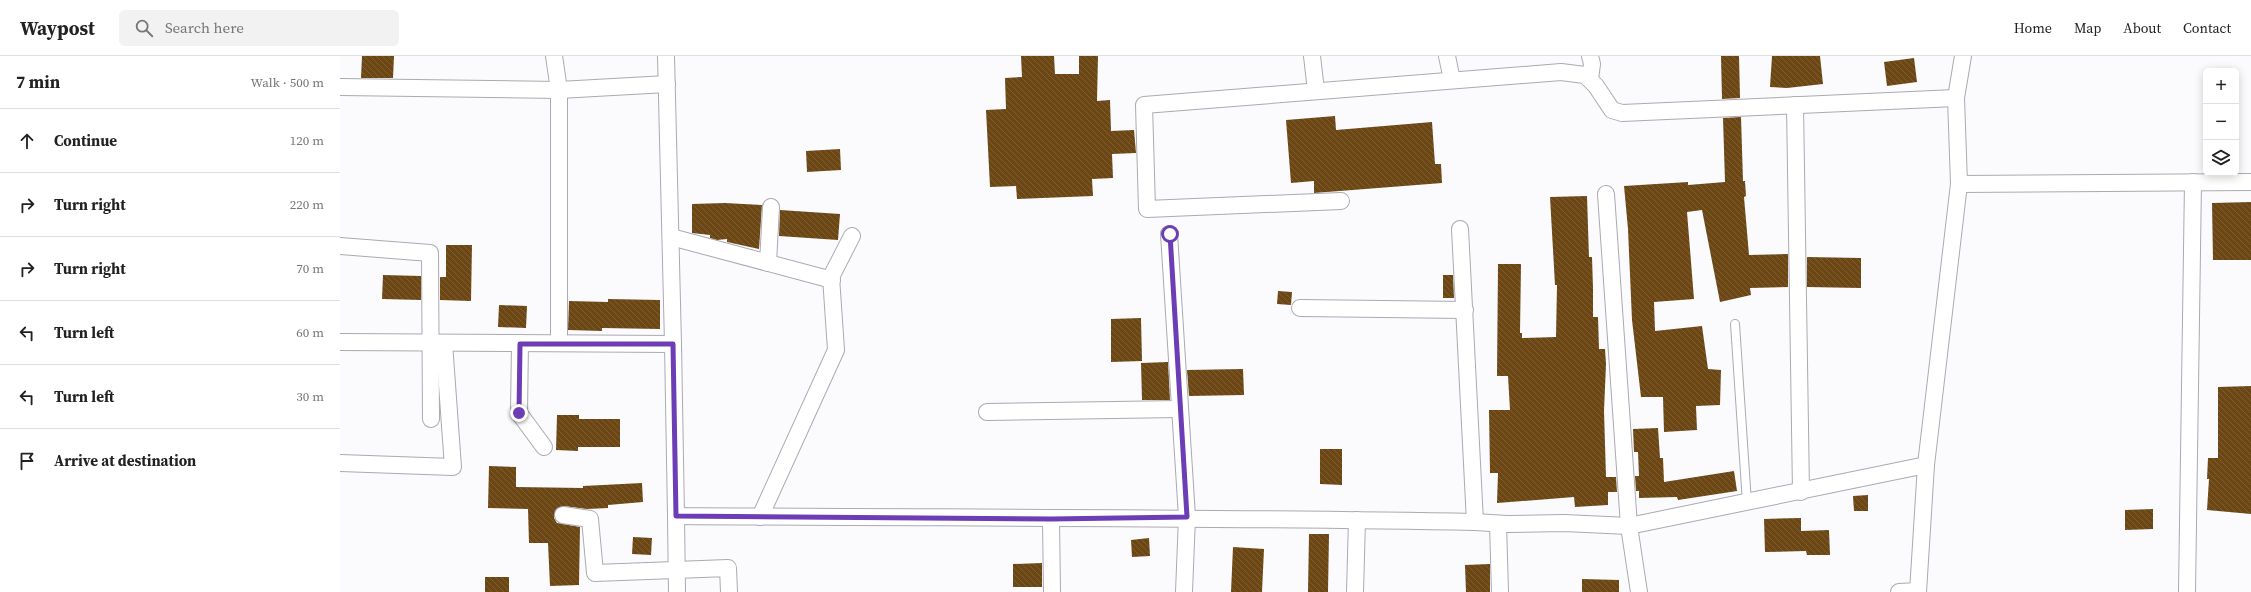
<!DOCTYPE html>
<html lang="en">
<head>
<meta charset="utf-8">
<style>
	body { margin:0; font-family:"Source Serif 4",serif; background:#f2f2f2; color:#222 }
	.controls { position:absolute; right:12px; top:12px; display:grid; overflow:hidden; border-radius:6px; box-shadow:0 2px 10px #0003 }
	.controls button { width:36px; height:36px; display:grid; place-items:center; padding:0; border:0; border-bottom:1px solid #e0e0e0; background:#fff; color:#222; font:20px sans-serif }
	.stop { position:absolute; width:12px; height:12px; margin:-9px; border:3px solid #6c3db5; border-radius:50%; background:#fff }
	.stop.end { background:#6c3db5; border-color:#fff; box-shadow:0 1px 4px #0008 }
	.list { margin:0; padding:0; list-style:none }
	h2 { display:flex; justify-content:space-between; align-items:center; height:52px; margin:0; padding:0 16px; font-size:17px }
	h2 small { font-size:13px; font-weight:400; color:#767676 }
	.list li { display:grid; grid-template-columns:26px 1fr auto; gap:12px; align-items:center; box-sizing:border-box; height:64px; padding:0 16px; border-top:1px solid #e0e0e0 }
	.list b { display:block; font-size:15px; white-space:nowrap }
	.list em { font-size:13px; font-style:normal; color:#767676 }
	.icon { flex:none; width:22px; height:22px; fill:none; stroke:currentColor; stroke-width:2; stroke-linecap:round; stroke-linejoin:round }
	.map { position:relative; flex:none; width:1911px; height:536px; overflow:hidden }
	header { display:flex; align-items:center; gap:24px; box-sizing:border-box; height:56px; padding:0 20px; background:#fff; border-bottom:1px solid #e0e0e0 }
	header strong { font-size:19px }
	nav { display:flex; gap:22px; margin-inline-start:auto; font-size:14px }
	.search { width:280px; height:36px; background:#f2f2f2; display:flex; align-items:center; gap:10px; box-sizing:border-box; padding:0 14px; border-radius:6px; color:#767676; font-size:15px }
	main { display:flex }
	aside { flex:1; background:#fff }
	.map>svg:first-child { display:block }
	.building { fill:url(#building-back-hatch) }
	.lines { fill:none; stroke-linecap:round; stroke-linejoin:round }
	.lane-casing { stroke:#a9aab2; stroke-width:10 }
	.street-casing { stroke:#a9aab2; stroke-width:18 }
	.lane { stroke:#fff; stroke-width:8 }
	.street { stroke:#fff; stroke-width:16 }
	.route { stroke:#6c3db5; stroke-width:5 }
</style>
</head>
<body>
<header>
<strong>Waypost</strong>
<div class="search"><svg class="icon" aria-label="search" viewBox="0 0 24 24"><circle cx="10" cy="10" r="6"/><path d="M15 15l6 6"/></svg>Search here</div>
<nav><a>Home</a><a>Map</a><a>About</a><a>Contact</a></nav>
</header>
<main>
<aside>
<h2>7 min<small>Walk · 500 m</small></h2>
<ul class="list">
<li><svg class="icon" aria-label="ahead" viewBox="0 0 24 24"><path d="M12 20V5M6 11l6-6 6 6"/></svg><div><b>Continue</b></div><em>120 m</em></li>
<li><svg class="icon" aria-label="right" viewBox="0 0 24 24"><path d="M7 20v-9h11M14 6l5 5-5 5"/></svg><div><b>Turn right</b></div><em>220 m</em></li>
<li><svg class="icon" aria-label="right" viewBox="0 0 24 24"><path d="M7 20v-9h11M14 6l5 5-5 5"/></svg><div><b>Turn right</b></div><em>70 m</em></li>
<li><svg class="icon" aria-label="left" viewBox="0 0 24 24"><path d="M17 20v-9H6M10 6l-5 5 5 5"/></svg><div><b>Turn left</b></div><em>60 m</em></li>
<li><svg class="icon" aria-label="left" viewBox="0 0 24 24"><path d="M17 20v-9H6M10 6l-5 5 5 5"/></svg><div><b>Turn left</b></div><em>30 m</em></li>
<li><svg class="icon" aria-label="arrive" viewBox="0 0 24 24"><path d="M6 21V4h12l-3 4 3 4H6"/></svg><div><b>Arrive at destination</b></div></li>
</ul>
</aside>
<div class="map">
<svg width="1911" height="536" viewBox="0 0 1911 536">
	<defs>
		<pattern id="building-back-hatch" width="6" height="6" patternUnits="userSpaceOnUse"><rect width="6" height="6" fill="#6c4714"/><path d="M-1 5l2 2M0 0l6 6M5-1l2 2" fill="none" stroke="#7c5e36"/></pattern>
	</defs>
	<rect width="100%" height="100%" fill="#fbfbfe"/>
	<g class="building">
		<polygon points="22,0 54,0 53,22 21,22"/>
		<polygon points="681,0 714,0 715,18 739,18 739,0 758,0 757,45 770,44 771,75 794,74 796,97 772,98 773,122 752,123 753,140 677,143 676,130 650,131 646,54 666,53 665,22 682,21"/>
		<polygon points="1381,0 1399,0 1400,42 1382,43"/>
		<polygon points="1432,0 1480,0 1483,28 1447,32 1430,31"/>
		<polygon points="1574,2 1577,26 1547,30 1544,6"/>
		<polygon points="995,60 996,74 1092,66 1095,108 1101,108 1102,127 974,137 974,125 951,127 946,64"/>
		<polygon points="1401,61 1403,125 1405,125 1406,140 1404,141 1409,199 1448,198 1448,231 1410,232 1411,239 1380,246 1362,154 1347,156 1354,243 1314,246 1315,275 1362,270 1368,313 1381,314 1380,349 1356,350 1357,374 1324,376 1323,341 1301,341 1292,264 1288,173 1284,130 1348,126 1348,129 1385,126 1383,62"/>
		<polygon points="500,93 501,114 467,116 466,95"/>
		<polygon points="1247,140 1249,201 1252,201 1253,232 1253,261 1258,261 1259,293 1265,293 1266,308 1264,355 1266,421 1276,421 1277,436 1268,436 1268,449 1235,451 1234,441 1157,447 1158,417 1150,417 1149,354 1170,354 1168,320 1157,320 1158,208 1181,208 1180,277 1182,277 1182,282 1216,281 1217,229 1215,229 1210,141"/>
		<polygon points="1911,146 1911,204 1873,204 1872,147"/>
		<polygon points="385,147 422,149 419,193 387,186 387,183 377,184 370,182 370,179 352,177 352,148"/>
		<polygon points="440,154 500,158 498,184 439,180"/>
		<polygon points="106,189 132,189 131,245 100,244 100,221 106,221"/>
		<polygon points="1467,201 1521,202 1521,232 1467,231"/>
		<polygon points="43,219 81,220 81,244 42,243"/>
		<polygon points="1103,219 1113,219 1114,242 1103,242"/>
		<polygon points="938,235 952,236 951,249 937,248"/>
		<polygon points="268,243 320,244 320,273 262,272 262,275 228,274 229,245 268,246"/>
		<polygon points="159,249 187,250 186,272 158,271"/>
		<polygon points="801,262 802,305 771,306 771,263"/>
		<polygon points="828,306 830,344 802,344 801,307"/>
		<polygon points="903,313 904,339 849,340 847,314"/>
		<polygon points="1911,330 1911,458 1867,454 1869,423 1867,423 1868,402 1878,402 1878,331"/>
		<polygon points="217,359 239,359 239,363 280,363 280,391 238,391 238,395 216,394"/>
		<polygon points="1318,372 1320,402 1323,402 1324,426 1394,415 1397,435 1338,444 1337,441 1299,442 1299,435 1296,435 1295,420 1299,420 1298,396 1294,396 1293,373"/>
		<polygon points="980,393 1002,393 1002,429 980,428"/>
		<polygon points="149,410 176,411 176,431 243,432 243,430 302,427 303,446 268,449 268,452 247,453 224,450 216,453 214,462 217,467 240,471 239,529 210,530 208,487 189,487 188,453 148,452"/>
		<polygon points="1528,439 1528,455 1514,455 1513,440"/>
		<polygon points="1813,453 1813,473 1785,474 1785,454"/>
		<polygon points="1461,462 1461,475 1489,474 1490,499 1467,499 1466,495 1425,496 1424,463"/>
		<polygon points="969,478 989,478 988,536 968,536"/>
		<polygon points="293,481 312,482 311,499 292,498"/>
		<polygon points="809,482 810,500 792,501 791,484"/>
		<polygon points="893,491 924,493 922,536 891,536"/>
		<polygon points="702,507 702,531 673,531 673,508"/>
		<polygon points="1150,508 1150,536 1126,536 1125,509"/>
		<rect x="145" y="521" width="24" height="15"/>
		<polygon points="1242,523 1279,524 1279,536 1242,536"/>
	</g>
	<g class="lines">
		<defs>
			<polyline id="lane" points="1395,268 1407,447"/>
			<g id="street">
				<polyline points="214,0 219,34 219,287"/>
				<polyline points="326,0 333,288"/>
				<polyline points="972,0 976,35"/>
				<polyline points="1107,0 1112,24"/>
				<polyline points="1250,23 1252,8 1250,0"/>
				<polyline points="0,31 219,34 327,28"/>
				<polyline points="1455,49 1461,436"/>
				<polyline points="1619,128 1911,126"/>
				<polyline points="1266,138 1289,470 1299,536"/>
				<polyline points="1001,145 807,153 804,49 1221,16 1245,19 1256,30 1272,54 1282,57 1616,42"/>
				<polyline points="1120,173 1135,466"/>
				<polyline points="829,178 847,461 844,536"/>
				<polyline points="331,181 492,224"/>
				<polyline points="0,190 90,197 91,363"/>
				<polyline points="428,207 431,151"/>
				<polyline points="960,252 1125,254"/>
				<path d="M 0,286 L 333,288 L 336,460 C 602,462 869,461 1135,466 L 1167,468 L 1224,467 L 1289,470 L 1586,409 L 1578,536"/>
				<polyline points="180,287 179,357 204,391"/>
				<polyline points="647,356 839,353"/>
				<polyline points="0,407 113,411 104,287"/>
				<polyline points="1586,409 1619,128 1616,42 1623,0"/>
				<polyline points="223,459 250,463 255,517 388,512 389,536"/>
				<polyline points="336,460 337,536"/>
				<polyline points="420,461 496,294 491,221 512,180"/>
				<polyline points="711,463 712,536"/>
				<polyline points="1158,468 1160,536"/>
				<polyline points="1015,536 1017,464"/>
				<polyline points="1559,536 1578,535"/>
				<polyline points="1847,536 1853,126"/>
			</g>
		</defs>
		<use href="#lane" class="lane-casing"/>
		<use href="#street" class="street-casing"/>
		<use href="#lane" class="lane"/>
		<use href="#street" class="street"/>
	</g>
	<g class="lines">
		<polyline class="route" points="179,357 180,288 333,288 336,460 711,463 847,461 830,178"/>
	</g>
</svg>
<div class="controls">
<button>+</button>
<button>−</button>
<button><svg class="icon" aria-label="layers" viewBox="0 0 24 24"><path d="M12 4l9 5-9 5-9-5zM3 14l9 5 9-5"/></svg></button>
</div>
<div class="stop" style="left:830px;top:178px"></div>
<div class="stop end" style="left:179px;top:357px"></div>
</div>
</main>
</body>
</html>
